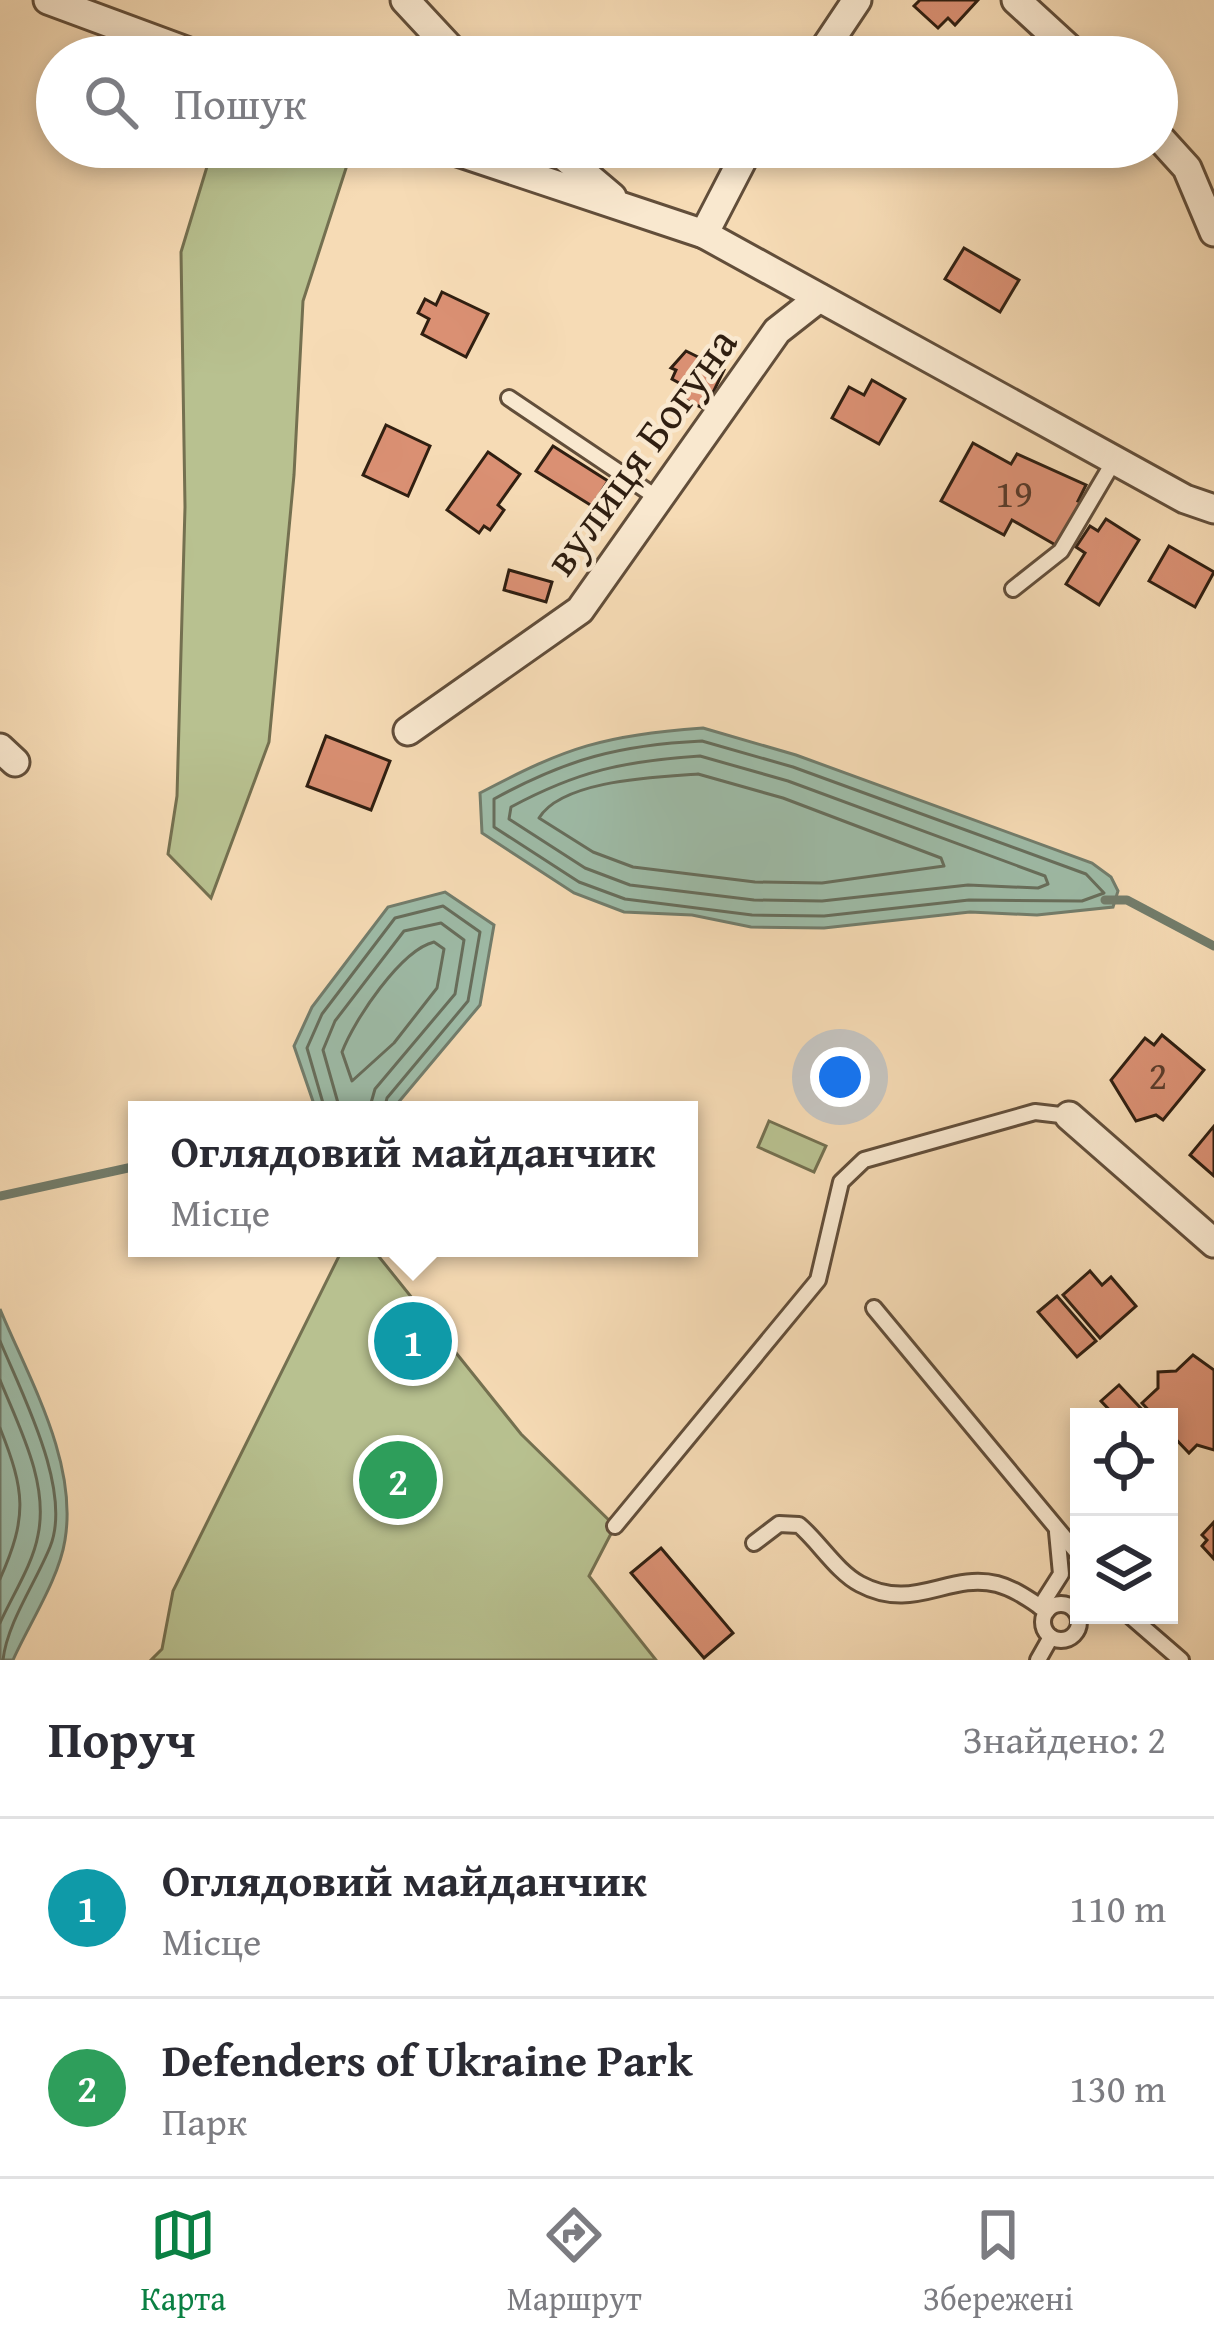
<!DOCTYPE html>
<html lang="uk">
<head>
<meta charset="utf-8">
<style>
	body { margin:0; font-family:"Gentium Book Plus",serif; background:#f2f2f3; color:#2b2b33 }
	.controls { position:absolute; right:36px; bottom:36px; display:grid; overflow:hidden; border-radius:0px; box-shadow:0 6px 18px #0003 }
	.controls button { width:108px; height:108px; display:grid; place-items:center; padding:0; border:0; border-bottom:3px solid #e1e1e2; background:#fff; color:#2b2b33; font:60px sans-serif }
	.you { position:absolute; left:840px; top:1077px; width:42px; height:42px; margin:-30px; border:9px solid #fff; border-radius:50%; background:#1a73e8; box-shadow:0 0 0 18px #1a73e833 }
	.badge { display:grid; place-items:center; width:78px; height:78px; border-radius:50%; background:#0b8043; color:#fff; font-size:39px; font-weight:700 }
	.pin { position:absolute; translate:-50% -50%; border:6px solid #fff; box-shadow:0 3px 12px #0006 }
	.popup { position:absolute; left:128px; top:1101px; width:570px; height:156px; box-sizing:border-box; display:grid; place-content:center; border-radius:0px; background:#fff; filter:drop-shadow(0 3px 9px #0005); font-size:39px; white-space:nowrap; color:#7c7c81 }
	.popup b { font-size:45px; color:#2b2b33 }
	.popup::after { content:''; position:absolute; left:50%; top:100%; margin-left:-24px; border:24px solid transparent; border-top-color:#fff }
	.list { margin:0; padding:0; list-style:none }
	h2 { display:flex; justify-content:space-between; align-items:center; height:156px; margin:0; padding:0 48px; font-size:51px }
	h2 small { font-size:39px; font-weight:400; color:#7c7c81 }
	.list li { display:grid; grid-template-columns:78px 1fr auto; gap:36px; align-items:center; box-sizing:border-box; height:180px; padding:0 48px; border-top:3px solid #e1e1e2 }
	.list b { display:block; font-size:45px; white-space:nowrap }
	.list p { margin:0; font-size:39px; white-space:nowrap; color:#7c7c81 }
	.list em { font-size:39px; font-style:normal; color:#7c7c81 }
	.icon { flex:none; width:66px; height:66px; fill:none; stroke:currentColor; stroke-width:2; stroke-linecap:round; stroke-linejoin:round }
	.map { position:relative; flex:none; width:1214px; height:1660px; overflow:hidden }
	.search { position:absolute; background:#fff; box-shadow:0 6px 18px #0003; left:36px; right:36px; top:36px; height:132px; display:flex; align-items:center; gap:30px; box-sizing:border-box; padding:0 42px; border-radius:66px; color:#7c7c81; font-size:45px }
	.sheet { height:516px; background:#fff }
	nav { display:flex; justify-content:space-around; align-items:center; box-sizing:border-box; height:168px; border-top:3px solid #e1e1e2; background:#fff; font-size:33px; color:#7c7c81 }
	nav a { display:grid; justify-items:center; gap:6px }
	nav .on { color:#0b8043 }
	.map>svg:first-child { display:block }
	.green { fill:#b8c190; stroke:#747050; stroke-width:3 }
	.water { fill:#9ebca8; stroke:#727d6c; stroke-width:3 }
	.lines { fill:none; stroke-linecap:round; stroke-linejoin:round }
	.shore { stroke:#676e5c; stroke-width:3 }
	.stream { stroke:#727d6c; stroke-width:9 }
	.building { fill:#da9073; stroke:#301f11; stroke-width:3 }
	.lane-casing { stroke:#624e3a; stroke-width:20 }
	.street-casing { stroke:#624e3a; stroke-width:33 }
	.lane { stroke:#f9e8cf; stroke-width:14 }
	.street { stroke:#f9e8cf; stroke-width:27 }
	.labels { text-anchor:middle; stroke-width:9; stroke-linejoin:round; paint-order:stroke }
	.number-label { font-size:39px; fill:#5a3b2a }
	.street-label { font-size:45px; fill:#301f11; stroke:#f9e8cf }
</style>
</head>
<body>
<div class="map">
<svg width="1214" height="1660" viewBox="0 0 1214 1660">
	<rect width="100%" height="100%" fill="#f6dbb5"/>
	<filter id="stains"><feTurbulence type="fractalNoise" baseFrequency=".00167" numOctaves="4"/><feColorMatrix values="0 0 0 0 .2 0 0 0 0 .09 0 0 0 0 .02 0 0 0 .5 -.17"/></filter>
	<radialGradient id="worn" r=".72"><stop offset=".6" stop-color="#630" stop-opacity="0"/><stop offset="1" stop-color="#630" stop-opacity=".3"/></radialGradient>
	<g class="green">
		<polygon points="213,147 327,147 349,159 303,301 294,475 269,742 211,898 168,854 177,796 185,507 181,252"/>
		<polygon points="769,1121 826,1146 814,1172 758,1147"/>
		<polygon points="343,1248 372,1248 521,1434 615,1526 589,1576 656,1660 151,1660 162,1649 173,1591"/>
	</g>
	<g class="water">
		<path d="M 703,728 L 796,755 L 1092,863 L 1111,877 L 1118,891 L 1113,907 L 1037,915 L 970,912 L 824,928 L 751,927 L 692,915 L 624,912 L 574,893 L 482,833 L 480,793 C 569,746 602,736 703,728 Z"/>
		<polygon points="445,892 494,925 480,1005 392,1110 316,1110 294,1046 312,1007 388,907"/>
		<path d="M 0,1309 C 29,1379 78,1462 65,1540 C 59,1579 29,1624 13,1660 L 0,1660 Z"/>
	</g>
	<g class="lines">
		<g class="shore">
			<path d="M 702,741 L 793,767 L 1086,874 L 1104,893 L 1082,901 L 969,900 L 824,916 L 752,915 L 625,899 L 579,882 L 494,827 L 494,799 C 567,759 619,745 702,741 Z"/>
			<path d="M 700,756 L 788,781 L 1045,876 L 1048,884 L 1038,888 L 968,885 L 822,901 L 754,900 L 630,885 L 585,868 L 509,819 L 511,807 C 578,771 624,761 700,756 Z"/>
			<path d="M 698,774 L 783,798 L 941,858 L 944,866 L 822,883 L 755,882 L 633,867 L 593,852 L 539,818 C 562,780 656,777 698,774 Z"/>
			<path d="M 434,942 L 444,949 L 437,988 L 394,1043 L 352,1081 L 342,1052 C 354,1020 401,950 434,942 Z"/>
			<polyline points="325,1110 307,1048 322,1014 395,918 443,906 480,932 468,1001 387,1098 384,1110"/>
			<polyline points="340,1110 323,1050 335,1021 404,931 441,923 464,940 455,994 375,1089 369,1110"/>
			<path d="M 0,1341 C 22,1394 73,1491 50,1547 C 36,1582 7,1623 3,1660"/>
			<path d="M 0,1380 C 19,1427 49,1483 38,1535 C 33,1564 12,1596 0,1623"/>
			<path d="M 0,1428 C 25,1491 28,1516 0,1579"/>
		</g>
		<g class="stream">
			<polyline points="1105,900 1127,900 1214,946"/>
			<polyline points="0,1196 137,1166"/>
		</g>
	</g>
	<g class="building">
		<polygon points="920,0 978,0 955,25 948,18 938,28 914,6"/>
		<polygon points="964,248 1019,280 1000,312 945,279"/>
		<polygon points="442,292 488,314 466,357 422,334 429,319 418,313 425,299 436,305"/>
		<polygon points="686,351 724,370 705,409 675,395 681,384 672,379 676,370 671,368"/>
		<polygon points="872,380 905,399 879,444 832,418 849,387 864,395"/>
		<polygon points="386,425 430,446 408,496 363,475"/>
		<polygon points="973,443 1011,464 1017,454 1086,485 1078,501 1083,503 1059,547 1012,520 1004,535 941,501"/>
		<polygon points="553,446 608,481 592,506 536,471"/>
		<polygon points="488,452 520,474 498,505 504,510 490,530 484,526 479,533 447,510"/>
		<polygon points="1106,519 1139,540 1099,605 1066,584 1085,553 1076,547 1090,526 1098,531"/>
		<polygon points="1169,546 1214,572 1195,607 1149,581"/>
		<polygon points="509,570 552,582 546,602 504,590"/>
		<polygon points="326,736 390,761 371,810 307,786"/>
		<polygon points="1162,1035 1204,1070 1163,1120 1156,1115 1136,1121 1111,1080 1145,1038 1154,1045"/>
		<polygon points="1214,1126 1214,1176 1190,1155"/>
		<polygon points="1090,1271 1102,1285 1111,1277 1136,1306 1100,1338 1063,1295"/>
		<polygon points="1057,1296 1096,1341 1077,1357 1038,1312"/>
		<polygon points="1193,1355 1214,1370 1214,1450 1197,1445 1189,1453 1169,1432 1169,1417 1155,1417 1142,1403 1158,1388 1158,1372 1176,1371"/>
		<polygon points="1119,1385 1149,1417 1116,1417 1101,1401"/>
		<polygon points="1214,1522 1214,1559 1202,1546 1207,1540 1202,1535"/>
		<polygon points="661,1548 733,1633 704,1658 631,1573"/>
	</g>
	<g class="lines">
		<defs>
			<g id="lane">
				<polyline points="509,398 659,499"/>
				<polyline points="1013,589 1061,551 1114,461"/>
				<polyline points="874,1308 1079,1555"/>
				<polyline points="615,1526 818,1280 841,1182 864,1160 1035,1112 1069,1116"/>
				<path d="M 754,1543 L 779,1524 L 799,1525 C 819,1542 837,1572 860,1584 C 914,1613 948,1572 997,1584 C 1016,1589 1031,1601 1047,1611"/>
				<circle cx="1061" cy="1622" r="18"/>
				<polyline points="1040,1607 1061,1574 1057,1532"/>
				<polyline points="1129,1615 1181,1660"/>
				<polyline points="1038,1660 1051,1637"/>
			</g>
			<g id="street">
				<polyline points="48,0 202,57"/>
				<polyline points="405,0 458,57"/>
				<polyline points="1016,0 1078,57"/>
				<polyline points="819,57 857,0"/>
				<polyline points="1157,135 1187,168 1214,232"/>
				<polyline points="443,147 704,234 1185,499 1214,509"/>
				<polyline points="553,147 612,197"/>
				<polyline points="704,234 749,147"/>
				<polyline points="408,731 580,610 777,331 819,298"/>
				<polyline points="0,748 15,762"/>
				<polyline points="1069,1116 1214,1243"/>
			</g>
		</defs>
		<use href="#lane" class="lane-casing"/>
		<use href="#street" class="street-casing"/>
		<use href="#lane" class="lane"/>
		<use href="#street" class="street"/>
	</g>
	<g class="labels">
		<g class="number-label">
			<text x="1014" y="507">19</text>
			<text x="1158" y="1089">2</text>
		</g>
		<g class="street-label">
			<text transform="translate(640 451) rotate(-54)" y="16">вулиця Богуна</text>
		</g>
	</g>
	<rect width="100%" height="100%" filter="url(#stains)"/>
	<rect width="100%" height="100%" fill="url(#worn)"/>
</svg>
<div class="controls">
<button><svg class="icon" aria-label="locate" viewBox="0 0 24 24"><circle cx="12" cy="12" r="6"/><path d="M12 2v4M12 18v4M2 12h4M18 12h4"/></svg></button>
<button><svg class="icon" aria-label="layers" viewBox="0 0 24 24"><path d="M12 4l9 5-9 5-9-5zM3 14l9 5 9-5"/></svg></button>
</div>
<div class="you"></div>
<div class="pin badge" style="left:413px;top:1341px;background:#0f9aa8">1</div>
<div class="popup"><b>Оглядовий майданчик</b>Місце</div>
<div class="pin badge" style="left:398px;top:1480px;background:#2e9e5b">2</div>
<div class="search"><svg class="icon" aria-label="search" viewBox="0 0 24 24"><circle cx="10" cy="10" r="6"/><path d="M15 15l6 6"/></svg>Пошук</div>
</div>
<section class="sheet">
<h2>Поруч<small>Знайдено: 2</small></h2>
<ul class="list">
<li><span class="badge" style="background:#0f9aa8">1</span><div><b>Оглядовий майданчик</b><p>Місце</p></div><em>110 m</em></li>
<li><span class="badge" style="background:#2e9e5b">2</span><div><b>Defenders of Ukraine Park</b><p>Парк</p></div><em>130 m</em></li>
</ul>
</section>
<nav>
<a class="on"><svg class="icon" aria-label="map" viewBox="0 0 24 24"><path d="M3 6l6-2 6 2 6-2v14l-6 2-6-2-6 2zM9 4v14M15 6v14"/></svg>Карта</a>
<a><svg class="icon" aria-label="directions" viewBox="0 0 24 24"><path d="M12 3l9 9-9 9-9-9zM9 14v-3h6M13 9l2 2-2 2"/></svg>Маршрут</a>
<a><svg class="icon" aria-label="saved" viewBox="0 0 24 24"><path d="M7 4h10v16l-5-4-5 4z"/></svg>Збережені</a>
</nav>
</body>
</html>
